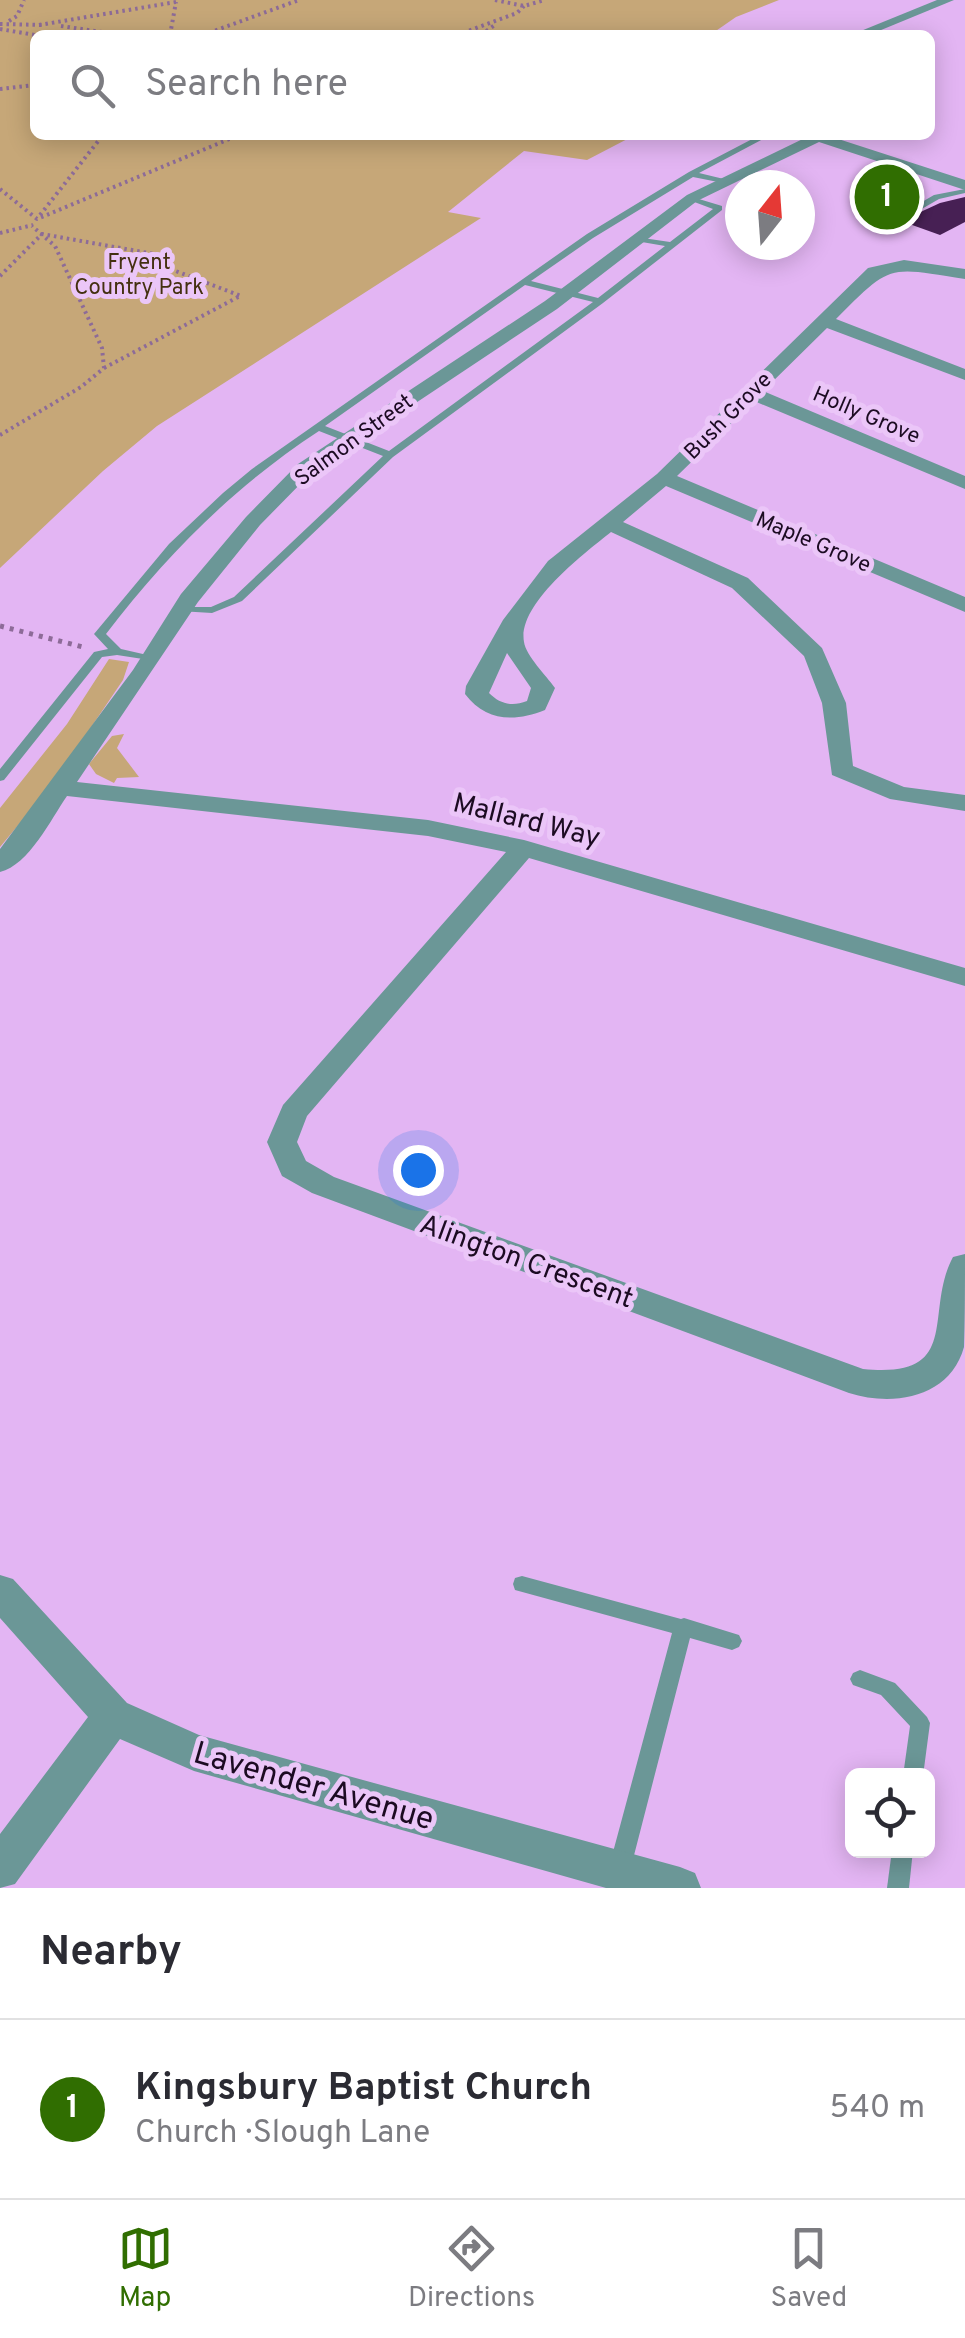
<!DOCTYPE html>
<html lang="en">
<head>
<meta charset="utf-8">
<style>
	body { margin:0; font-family:Overpass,sans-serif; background:#f2f2f3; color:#2b2b33 }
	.controls { position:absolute; right:30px; bottom:30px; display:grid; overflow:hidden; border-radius:15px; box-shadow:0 5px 25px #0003 }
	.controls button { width:90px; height:90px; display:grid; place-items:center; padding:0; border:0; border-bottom:2px solid #e1e1e2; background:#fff; color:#2b2b33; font:50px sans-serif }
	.compass { position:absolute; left:725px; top:170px; width:90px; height:90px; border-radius:50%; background:#fff; box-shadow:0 5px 25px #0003; rotate:17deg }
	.you { position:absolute; left:418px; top:1170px; width:35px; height:35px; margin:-25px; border:8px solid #fff; border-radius:50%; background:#1a73e8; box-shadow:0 0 0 15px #1a73e833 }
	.badge { display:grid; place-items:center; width:65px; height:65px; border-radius:50%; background:#306e01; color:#fff; font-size:32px; font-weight:700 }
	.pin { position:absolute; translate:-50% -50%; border:5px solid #fff; box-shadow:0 2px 10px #0006 }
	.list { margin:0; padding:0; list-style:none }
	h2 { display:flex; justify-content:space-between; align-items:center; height:130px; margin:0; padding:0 40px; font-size:42px }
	h2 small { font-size:32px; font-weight:400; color:#7c7c81 }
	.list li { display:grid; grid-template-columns:65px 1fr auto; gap:30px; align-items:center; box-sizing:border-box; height:180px; padding:0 40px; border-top:2px solid #e1e1e2 }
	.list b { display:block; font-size:38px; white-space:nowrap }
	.list p { margin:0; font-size:32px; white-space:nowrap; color:#7c7c81 }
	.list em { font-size:32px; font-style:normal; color:#7c7c81 }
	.icon { flex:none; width:55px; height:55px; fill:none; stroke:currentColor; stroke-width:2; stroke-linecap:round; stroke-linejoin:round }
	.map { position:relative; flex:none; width:965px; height:1888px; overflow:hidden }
	.search { position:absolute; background:#fff; box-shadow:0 5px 25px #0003; left:30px; right:30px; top:30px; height:110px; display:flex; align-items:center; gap:25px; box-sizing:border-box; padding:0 35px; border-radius:15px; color:#7c7c81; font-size:38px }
	.sheet { height:310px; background:#fff }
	nav { display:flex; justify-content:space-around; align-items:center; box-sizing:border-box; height:140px; border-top:2px solid #e1e1e2; background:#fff; font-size:28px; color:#7c7c81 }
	nav a { display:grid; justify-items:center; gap:5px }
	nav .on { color:#306e01 }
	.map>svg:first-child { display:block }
	.green { fill:#c6a778 }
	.building { fill:#472054 }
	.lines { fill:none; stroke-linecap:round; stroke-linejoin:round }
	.path-far1 { stroke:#8d6b98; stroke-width:4; stroke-dasharray:2.5 4; stroke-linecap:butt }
	.path { stroke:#8d6b98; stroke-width:5; stroke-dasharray:4 6; stroke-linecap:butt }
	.lane { fill:#6b9797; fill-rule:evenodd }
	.street { fill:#6b9797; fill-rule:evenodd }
	.labels { text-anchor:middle; stroke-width:10; stroke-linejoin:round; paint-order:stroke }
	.far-park-label { font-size:22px; fill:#443010; stroke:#ebc6f8 }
	.far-street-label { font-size:22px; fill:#1c0b22; stroke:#ebc6f8 }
	.street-label { font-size:28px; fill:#1c0b22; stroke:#ebc6f8 }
	.near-street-label { font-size:32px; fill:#1c0b22; stroke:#ebc6f8 }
</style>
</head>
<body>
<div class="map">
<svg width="965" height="1888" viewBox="0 0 965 1888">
	<rect width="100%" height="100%" fill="#e3b5f3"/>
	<g class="green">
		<polygon points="0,0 779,0 736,17 710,35 35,35 35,135 635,135 587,160 524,151 448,212 481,218 157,426 103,471 0,568"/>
		<polygon points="109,659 129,662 123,680 54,782 0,847 0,808 67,724"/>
		<polygon points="124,734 117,748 139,777 117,778 114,783 96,774 89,764 112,736"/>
	</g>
	<polygon class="building" points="965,197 965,222 940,235 901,221 940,203"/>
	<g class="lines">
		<g class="path-far1">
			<polyline points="495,0 524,6 545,0"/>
			<polyline points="9,21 17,16 24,0"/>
			<polyline points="0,24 43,25"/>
			<polyline points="39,25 176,2"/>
			<polyline points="61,26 122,35"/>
			<polyline points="0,29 35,35"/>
			<polyline points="170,35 176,2"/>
			<polyline points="203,35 299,0"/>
			<polyline points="457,35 517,13 524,6"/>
			<polyline points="481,35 496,24"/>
			<polyline points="0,89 35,85"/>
			<polyline points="0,189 37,219 239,135"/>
			<polyline points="40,215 103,135"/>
			<polyline points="0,233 33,225"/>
			<polyline points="0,276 42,234 154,254 173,270 241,296"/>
			<polyline points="104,368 240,296"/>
			<polyline points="0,435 81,387 104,368 102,348 55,246 32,226"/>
		</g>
		<polyline class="path" points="0,626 83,647"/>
		<g class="lane">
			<path d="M 758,136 L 765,138 L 699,173 L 728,180 L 728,184 L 693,177 L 593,238 L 531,281 L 598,298 L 665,246 L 636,241 L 636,237 L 670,242 L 713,209 L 689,200 L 689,196 L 722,206 L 722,210 L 603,303 L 393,457 L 242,601 L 212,613 L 179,611 L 179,607 L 211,607 L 234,597 L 383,456 L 319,431 C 235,486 167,554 106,634 L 121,649 L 156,657 L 156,661 L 117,655 L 102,657 L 4,780 L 0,781 L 0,769 L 94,652 L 108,649 L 94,634 L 169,544 L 223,493 L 252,469 L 587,234 L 689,172 ZM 525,285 L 593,302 L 389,451 L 325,426 Z"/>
			<polygon points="965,189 965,193 939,199 913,214 882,218 878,216 908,210 934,195"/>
			<polygon points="522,1576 681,1619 684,1618 739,1635 742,1641 739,1647 732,1650 690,1638 631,1867 627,1874 620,1877 613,1874 609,1867 672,1633 515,1590 513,1584 515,1578"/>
			<polygon points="860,1670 895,1683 927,1717 930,1723 923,1776 903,1776 910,1726 881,1695 853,1685 850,1679 853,1673"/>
			<polygon points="892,1850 913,1850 909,1888 887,1888"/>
		</g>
		<g class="street">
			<polygon points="937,0 954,0 869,35 851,35"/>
			<path d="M 811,135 L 826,135 L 965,180 L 965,190 L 819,142 L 697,201 L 557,309 L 312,472 L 260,525 L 198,602 L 77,782 L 428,820 L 524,840 L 965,968 L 965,986 L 529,858 L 307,1116 L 297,1142 L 306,1161 L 334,1177 L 863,1369 C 964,1379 923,1313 953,1257 L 965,1254 C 965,1282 965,1320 964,1347 C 950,1398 893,1407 849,1393 L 312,1193 L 282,1176 L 267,1142 L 283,1105 L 506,852 L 428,836 L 67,796 C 51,819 29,865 0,872 L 0,849 L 133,670 L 181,594 L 246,517 L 298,464 L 545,301 L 687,195 Z"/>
			<path d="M 904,260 L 965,269 L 965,279 C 887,267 892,263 836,319 L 965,369 L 965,380 L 827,328 L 763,391 L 965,476 L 965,489 L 754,401 L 677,476 L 965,597 L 965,612 L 666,486 L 623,522 L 748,578 L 822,648 L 846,703 L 853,766 L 904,787 L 965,795 L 965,811 L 890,799 L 832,775 L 822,703 L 804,656 L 732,588 L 611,532 C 585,553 517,604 524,642 C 526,656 546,675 555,688 L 545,710 C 515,722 486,722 465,694 L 466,686 L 503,620 L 548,561 L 657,474 L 868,268 ZM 507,653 L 531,688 L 527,701 C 512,707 500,704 489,693 Z"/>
			<polygon points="0,1575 13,1579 127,1703 199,1735 680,1867 695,1873 701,1888 606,1888 194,1771 120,1739 15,1884 0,1888 0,1834 88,1717 0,1618"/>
		</g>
	</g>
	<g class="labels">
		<g class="far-park-label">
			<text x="139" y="269">Fryent<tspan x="139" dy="25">Country Park</tspan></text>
		</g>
		<g class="far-street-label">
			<text transform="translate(867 414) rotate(23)" y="8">Holly Grove</text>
			<text transform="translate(727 415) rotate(-45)" y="8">Bush Grove</text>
			<text transform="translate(353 439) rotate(-36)" y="8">Salmon Street</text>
			<text transform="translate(814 541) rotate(23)" y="8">Maple Grove</text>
		</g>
		<g class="street-label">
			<text transform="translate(527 819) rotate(14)" y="10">Mallard Way</text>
			<text transform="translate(527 1260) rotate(20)" y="10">Alington Crescent</text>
		</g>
		<g class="near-street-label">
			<text transform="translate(314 1785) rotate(16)" y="11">Lavender Avenue</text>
		</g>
	</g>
</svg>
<div class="controls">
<button><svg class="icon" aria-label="locate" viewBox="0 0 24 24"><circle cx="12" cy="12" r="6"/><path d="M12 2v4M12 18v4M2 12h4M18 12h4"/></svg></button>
</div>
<svg class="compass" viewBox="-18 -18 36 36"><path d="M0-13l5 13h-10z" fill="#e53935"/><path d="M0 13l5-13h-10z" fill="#7c7c81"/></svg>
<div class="you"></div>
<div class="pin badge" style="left:887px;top:197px">1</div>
<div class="search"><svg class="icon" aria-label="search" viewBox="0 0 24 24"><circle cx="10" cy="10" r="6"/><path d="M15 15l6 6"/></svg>Search here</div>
</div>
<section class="sheet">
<h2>Nearby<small></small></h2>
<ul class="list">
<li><span class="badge">1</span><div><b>Kingsbury Baptist Church</b><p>Church · Slough Lane</p></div><em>540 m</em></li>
</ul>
</section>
<nav>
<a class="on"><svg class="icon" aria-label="map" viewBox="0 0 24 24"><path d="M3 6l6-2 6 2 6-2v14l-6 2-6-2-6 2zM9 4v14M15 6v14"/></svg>Map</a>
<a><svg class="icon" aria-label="directions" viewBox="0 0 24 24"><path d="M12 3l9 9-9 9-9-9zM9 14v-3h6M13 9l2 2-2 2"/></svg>Directions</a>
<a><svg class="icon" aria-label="saved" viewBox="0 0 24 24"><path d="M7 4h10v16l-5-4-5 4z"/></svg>Saved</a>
</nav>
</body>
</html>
